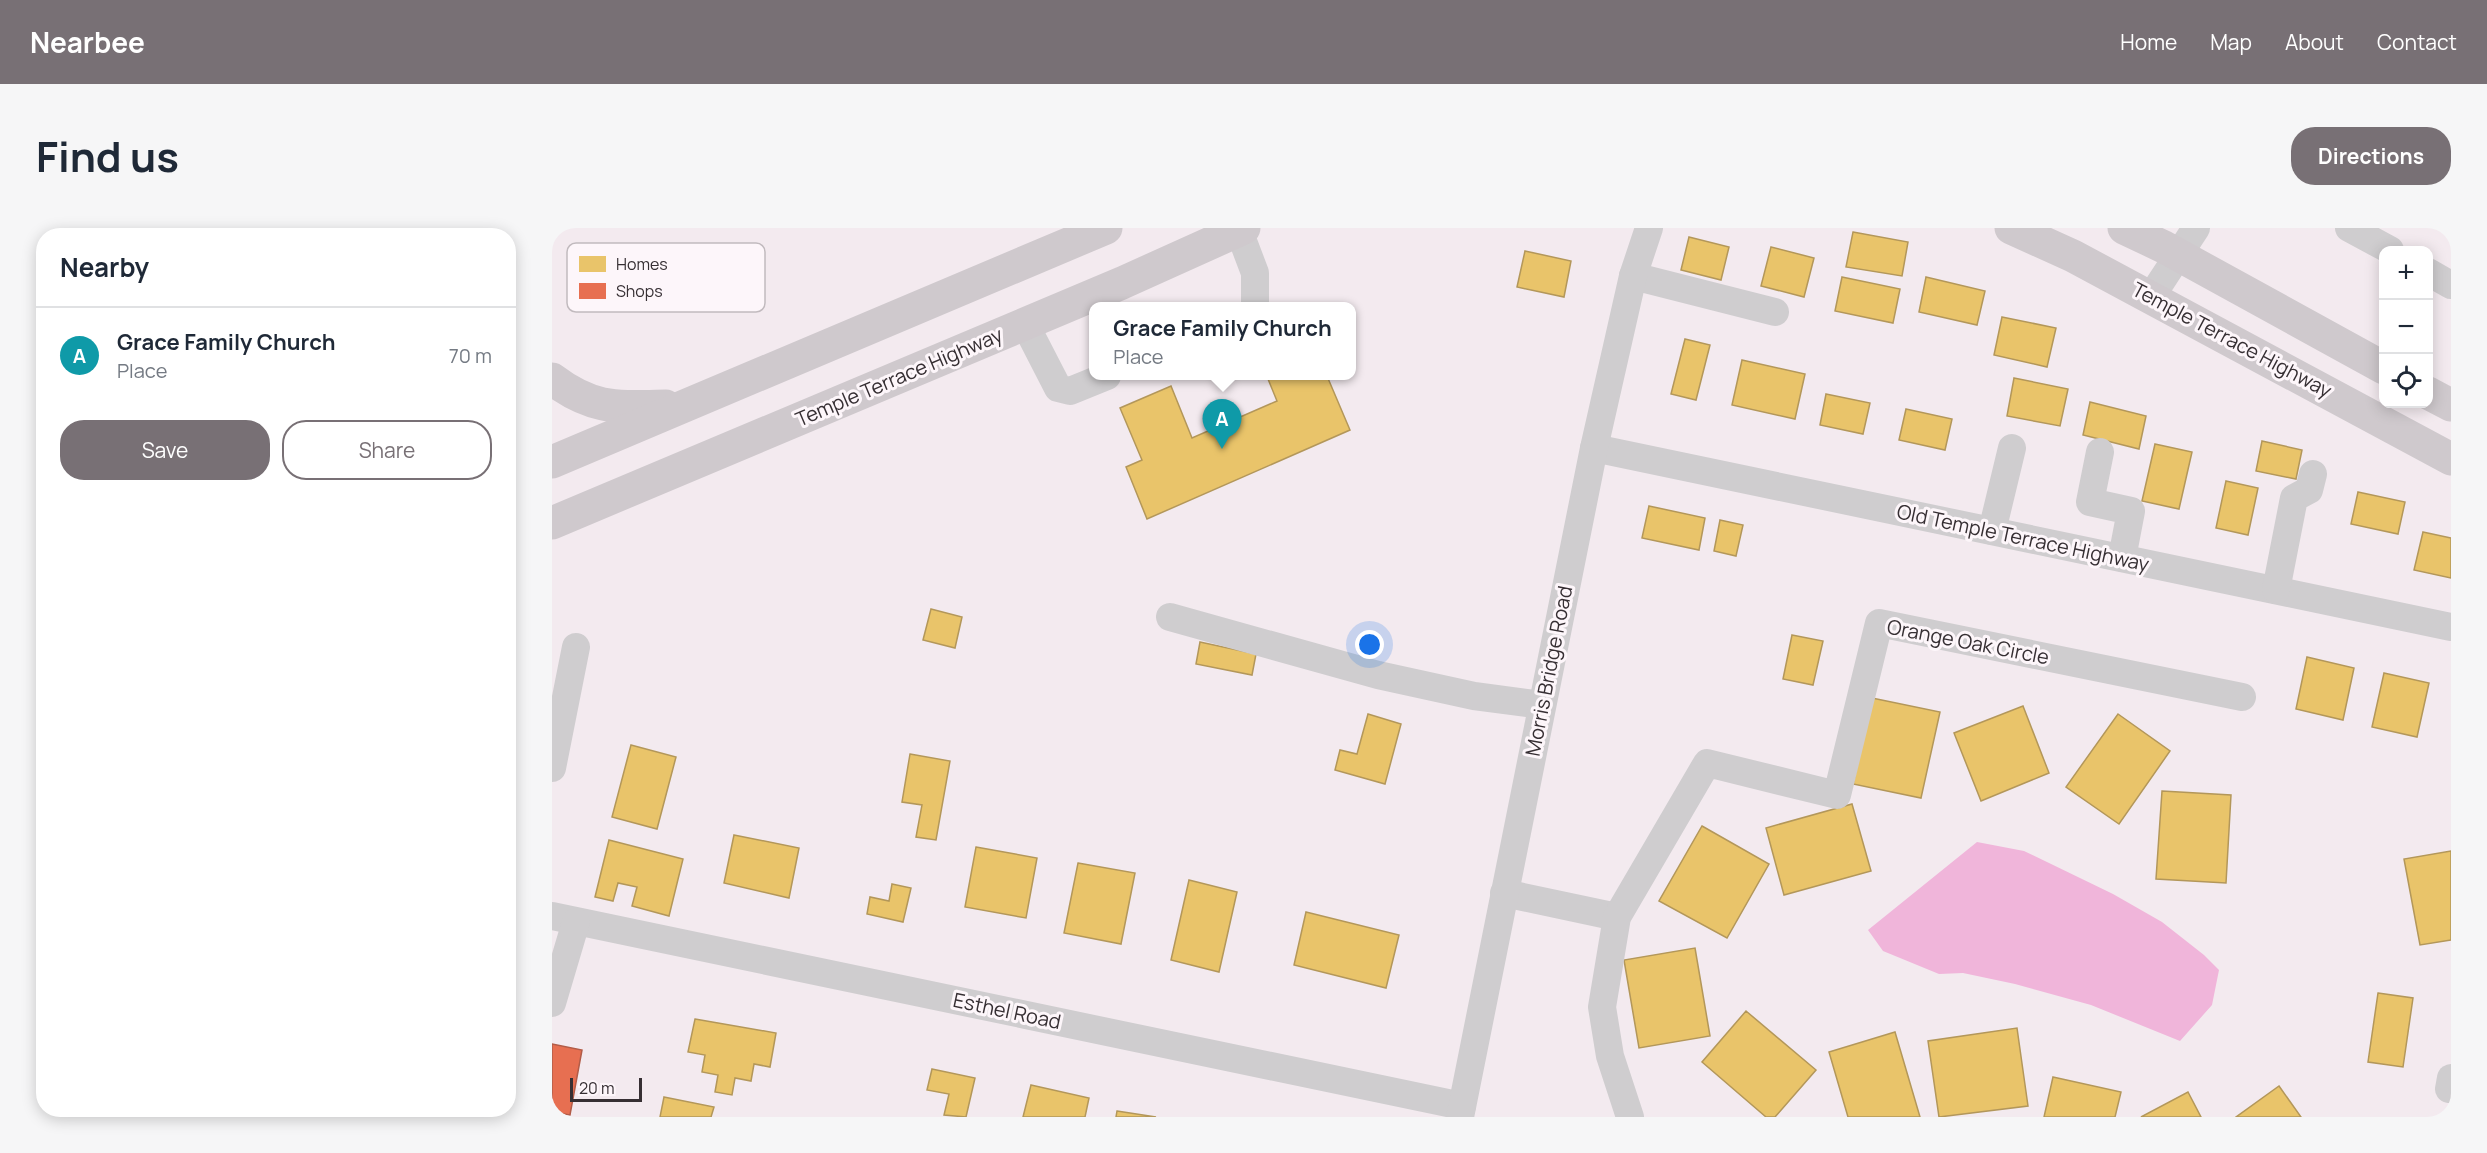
<!DOCTYPE html>
<html lang="en">
<head>
<meta charset="utf-8">
<style>
	body { margin:0; font-family:Manrope,sans-serif; background:#f6f6f7; color:#1f2937 }
	.controls { position:absolute; right:18px; top:18px; display:grid; overflow:hidden; border-radius:12px; box-shadow:0 3px 15px #0003 }
	.controls button { width:54px; height:54px; display:grid; place-items:center; padding:0; border:0; border-bottom:2px solid #e0e1e3; background:#fff; color:#1f2937; font:30px sans-serif }
	.scale { position:absolute; left:18px; bottom:15px; width:72px; box-sizing:border-box; padding-left:6px; border:3px solid #362f33; border-top:0; font-size:16px; line-height:21px; white-space:nowrap; color:#362f33; -webkit-text-stroke:4px #fdf6fa; paint-order:stroke }
	.you { position:absolute; left:818px; top:417px; width:21px; height:21px; margin:-15px; border:4px solid #fff; border-radius:50%; background:#1a73e8; box-shadow:0 0 0 9px #1a73e833 }
	.badge { display:grid; place-items:center; width:39px; height:39px; border-radius:50%; background:#787075; color:#fff; font-size:20px; font-weight:700 }
	.pin { position:absolute; translate:-50% -50px; filter:drop-shadow(0 2px 3px #0008) }
	.pin::after { content:''; position:absolute; top:32px; width:21px; height:18px; background:inherit; clip-path:polygon(0 0,100% 0,50% 100%) }
	.popup { position:absolute; left:537px; top:74px; width:267px; height:78px; box-sizing:border-box; display:grid; place-content:center; border-radius:12px; background:#fff; filter:drop-shadow(0 2px 4px #0005); font-size:20px; white-space:nowrap; color:#747a83 }
	.popup b { font-size:22px; color:#1f2937 }
	.popup::after { content:''; position:absolute; left:50%; top:100%; margin-left:-12px; border:12px solid transparent; border-top-color:#fff }
	.list { margin:0; padding:0; list-style:none }
	h2 { display:flex; justify-content:space-between; align-items:center; height:78px; margin:0; padding:0 24px; font-size:26px }
	h2 small { font-size:20px; font-weight:400; color:#747a83 }
	.list li { display:grid; grid-template-columns:39px 1fr auto; gap:18px; align-items:center; box-sizing:border-box; height:96px; padding:0 24px; border-top:2px solid #e0e1e3 }
	.list b { display:block; font-size:22px; white-space:nowrap }
	.list p { margin:0; font-size:20px; white-space:nowrap; color:#747a83 }
	.list em { font-size:20px; font-style:normal; color:#747a83 }
	.actions { display:flex; gap:12px; padding:18px 24px }
	.actions a { flex:1; padding:14px 0; border:2px solid #787075; border-radius:24px; text-align:center; font-size:21px; color:#787075 }
	.actions .main { background:#787075; color:#fff }
	.icon { flex:none; width:33px; height:33px; fill:none; stroke:currentColor; stroke-width:2; stroke-linecap:round; stroke-linejoin:round }
	.map { position:relative; flex:none; width:1899px; height:889px; overflow:hidden; border-radius:24px }
	header { display:flex; align-items:center; gap:36px; box-sizing:border-box; height:84px; padding:0 30px; background:#787075; color:#fff }
	header strong { font-size:28px }
	nav { display:flex; gap:33px; margin-inline-start:auto; font-size:21px }
	.intro { display:flex; align-items:center; justify-content:space-between; box-sizing:border-box; height:144px; padding:0 36px }
	h1 { margin:0; font-size:42px }
	.button { padding:15px 27px; border-radius:24px; background:#787075; color:#fff; font-size:21px; font-weight:700 }
	main { display:flex; gap:36px; padding:0 36px }
	aside { flex:1; background:#fff; border-radius:24px; box-shadow:0 3px 15px #0003 }
	.map>svg:first-child { display:block }
	.water { fill:#f0b5da }
	.homes { fill:#e9c46a; stroke:#b3975a; stroke-width:1.5 }
	.shops { fill:#e76f51; stroke:#b25c48; stroke-width:1.5 }
	.lines { fill:none; stroke-linecap:round; stroke-linejoin:round }
	.minor { stroke:#cfcdcf; stroke-width:28 }
	.major { stroke:#cfc9cd; stroke-width:33 }
	.labels { text-anchor:middle; stroke-width:6; stroke-linejoin:round; paint-order:stroke }
	.street-label { font-size:20px; fill:#362f33; stroke:#fdf6fa }
	.key { fill:#fdf6fa; stroke:#c1babe; stroke-width:1.5 }
	.key-label { font-size:16px; fill:#362f33 }
</style>
</head>
<body>
<header>
<strong>Nearbee</strong>
<nav><a>Home</a><a>Map</a><a>About</a><a>Contact</a></nav>
</header>
<div class="intro"><h1>Find us</h1><a class="button">Directions</a></div>
<main>
<aside>
<h2>Nearby<small></small></h2>
<ul class="list">
<li><span class="badge" style="background:#0f9aa8">A</span><div><b>Grace Family Church</b><p>Place</p></div><em>70 m</em></li>
</ul>
<div class="actions"><a class="main">Save</a><a>Share</a></div>
</aside>
<div class="map">
<svg width="1899" height="889" viewBox="0 0 1899 889">
	<rect width="100%" height="100%" fill="#f3eaef"/>
	<polygon class="water" points="1425,614 1472,623 1561,666 1610,694 1652,727 1667,742 1660,777 1628,813 1539,777 1463,756 1411,745 1387,746 1331,723 1316,702"/>
	<g class="homes">
		<polygon points="1301,4 1356,14 1350,48 1294,39"/>
		<polygon points="1137,9 1177,19 1169,52 1129,42"/>
		<polygon points="1219,19 1262,30 1252,69 1209,58"/>
		<polygon points="973,23 1019,33 1012,69 965,59"/>
		<polygon points="1290,49 1348,61 1341,95 1283,83"/>
		<polygon points="1374,49 1433,63 1425,97 1367,84"/>
		<polygon points="1450,89 1504,100 1495,139 1442,127"/>
		<polygon points="1133,111 1158,117 1144,172 1119,166"/>
		<polygon points="1190,132 1253,146 1243,191 1180,177"/>
		<polygon points="725,148 775,148 798,202 595,291 574,239 590,232 568,180 619,158 640,210 725,173 716,151"/>
		<polygon points="1462,150 1516,161 1508,198 1455,188"/>
		<polygon points="1274,166 1318,175 1311,206 1268,197"/>
		<polygon points="1538,174 1594,188 1587,221 1531,207"/>
		<polygon points="1354,181 1400,191 1393,222 1347,212"/>
		<polygon points="1710,213 1750,222 1744,251 1704,243"/>
		<polygon points="1603,216 1640,224 1627,281 1590,273"/>
		<polygon points="1674,253 1706,260 1696,307 1664,300"/>
		<polygon points="1806,264 1853,274 1846,306 1799,296"/>
		<polygon points="1097,278 1153,290 1147,322 1090,310"/>
		<polygon points="1168,292 1191,297 1184,328 1162,323"/>
		<polygon points="1871,304 1899,310 1899,350 1862,342"/>
		<polygon points="379,381 410,389 403,420 371,412"/>
		<polygon points="1240,407 1271,413 1261,457 1231,451"/>
		<polygon points="648,414 704,426 700,447 644,436"/>
		<polygon points="1755,429 1802,440 1791,492 1744,481"/>
		<polygon points="1832,445 1877,455 1865,509 1820,499"/>
		<polygon points="1320,470 1388,484 1369,570 1301,556"/>
		<polygon points="1471,478 1497,545 1429,573 1402,505"/>
		<polygon points="816,486 849,496 833,556 783,542 788,522 805,526"/>
		<polygon points="1566,486 1618,523 1567,596 1514,559"/>
		<polygon points="79,517 124,529 105,601 60,589"/>
		<polygon points="358,526 398,533 384,612 364,609 370,577 350,574"/>
		<polygon points="1610,563 1679,567 1674,655 1604,651"/>
		<polygon points="1300,576 1319,643 1232,667 1214,600"/>
		<polygon points="1150,598 1217,636 1175,710 1107,673"/>
		<polygon points="182,607 247,620 237,670 172,655"/>
		<polygon points="57,612 131,631 117,688 80,678 85,659 66,655 61,673 43,669"/>
		<polygon points="424,619 485,630 474,690 413,679"/>
		<polygon points="1899,623 1899,712 1868,717 1852,631"/>
		<polygon points="526,635 583,645 569,716 512,705"/>
		<polygon points="637,652 685,664 667,744 619,732"/>
		<polygon points="340,656 359,660 351,694 315,686 318,669 337,673"/>
		<polygon points="754,684 847,707 834,760 742,737"/>
		<polygon points="1143,720 1158,808 1087,820 1072,732"/>
		<polygon points="1826,765 1861,770 1851,839 1816,834"/>
		<polygon points="1194,783 1264,842 1223,889 1214,889 1150,834"/>
		<polygon points="143,791 224,805 218,839 202,836 199,853 183,850 180,867 163,864 166,847 150,844 153,827 136,824"/>
		<polygon points="1465,800 1476,878 1387,889 1376,813"/>
		<polygon points="1343,804 1368,889 1296,889 1277,824"/>
		<polygon points="380,841 423,850 414,889 392,887 397,866 375,862"/>
		<polygon points="1501,849 1569,864 1563,889 1492,889"/>
		<polygon points="479,857 537,870 533,889 471,889"/>
		<polygon points="1727,858 1749,889 1684,889"/>
		<polygon points="1636,864 1649,889 1589,889"/>
		<polygon points="112,869 162,879 159,889 108,889"/>
		<polygon points="565,883 604,889 564,889"/>
	</g>
	<polygon class="shops" points="0,816 30,822 18,887 0,884"/>
	<g class="lines">
		<g class="minor">
			<polyline points="686,0 703,45 703,79"/>
			<polyline points="1797,0 1838,22"/>
			<polyline points="1876,44 1899,57"/>
			<polyline points="1081,48 1223,84"/>
			<polyline points="1599,69 1644,0"/>
			<polyline points="473,96 506,160 518,163 555,148"/>
			<polyline points="1042,220 1899,399"/>
			<polyline points="1548,224 1538,274 1579,283 1570,330"/>
			<polyline points="1440,303 1460,220"/>
			<polyline points="1724,362 1742,270 1757,262 1761,246"/>
			<polyline points="618,389 826,447 922,468 990,477"/>
			<polyline points="0,540 24,419"/>
			<polyline points="952,665 1065,689"/>
			<polyline points="0,688 910,878"/>
			<polyline points="0,775 24,694"/>
			<polyline points="1897,861 1899,850"/>
			<polyline points="908,889 1042,220 1081,48 1097,0"/>
			<polyline points="1078,889 1058,828 1050,779 1065,689 1155,535 1285,567 1327,395 1690,469"/>
		</g>
		<g class="major">
			<polyline points="1459,0 1521,28 1899,231"/>
			<polyline points="1572,0 1612,19 1832,140"/>
			<path d="M 0,151 C 41,182 65,179 114,178"/>
			<polyline points="1876,165 1899,177"/>
			<polyline points="0,234 554,0"/>
			<polyline points="0,295 570,55 692,0"/>
		</g>
	</g>
	<g class="labels">
		<g class="street-label">
			<text transform="translate(1680 112) rotate(28)" y="7">Temple Terrace Highway</text>
			<text transform="translate(347 149) rotate(-23)" y="7">Temple Terrace Highway</text>
			<text transform="translate(1471 310) rotate(12)" y="7">Old Temple Terrace Highway</text>
			<text transform="translate(1416 414) rotate(11)" y="7">Orange Oak Circle</text>
			<text transform="translate(997 443) rotate(-79)" y="7">Morris Bridge Road</text>
			<text transform="translate(455 783) rotate(12)" y="7">Esthel Road</text>
		</g>
	</g>
	<rect x="15" y="15" width="198" height="69" rx="9" class="key"/>
	<rect x="27" y="28" width="27" height="16" fill="#e9c46a"/>
	<rect x="27" y="55" width="27" height="16" fill="#e76f51"/>
	<g class="key-label">
		<text x="64" y="42">Homes</text>
		<text x="64" y="69">Shops</text>
	</g>
</svg>
<div class="controls">
<button>+</button>
<button>−</button>
<button><svg class="icon" aria-label="locate" viewBox="0 0 24 24"><circle cx="12" cy="12" r="6"/><path d="M12 2v4M12 18v4M2 12h4M18 12h4"/></svg></button>
</div>
<div class="scale">20 m</div>
<div class="you"></div>
<div class="pin badge" style="left:670px;top:221px;background:#0f9aa8">A</div>
<div class="popup"><b>Grace Family Church</b>Place</div>
</div>
</main>
</body>
</html>
